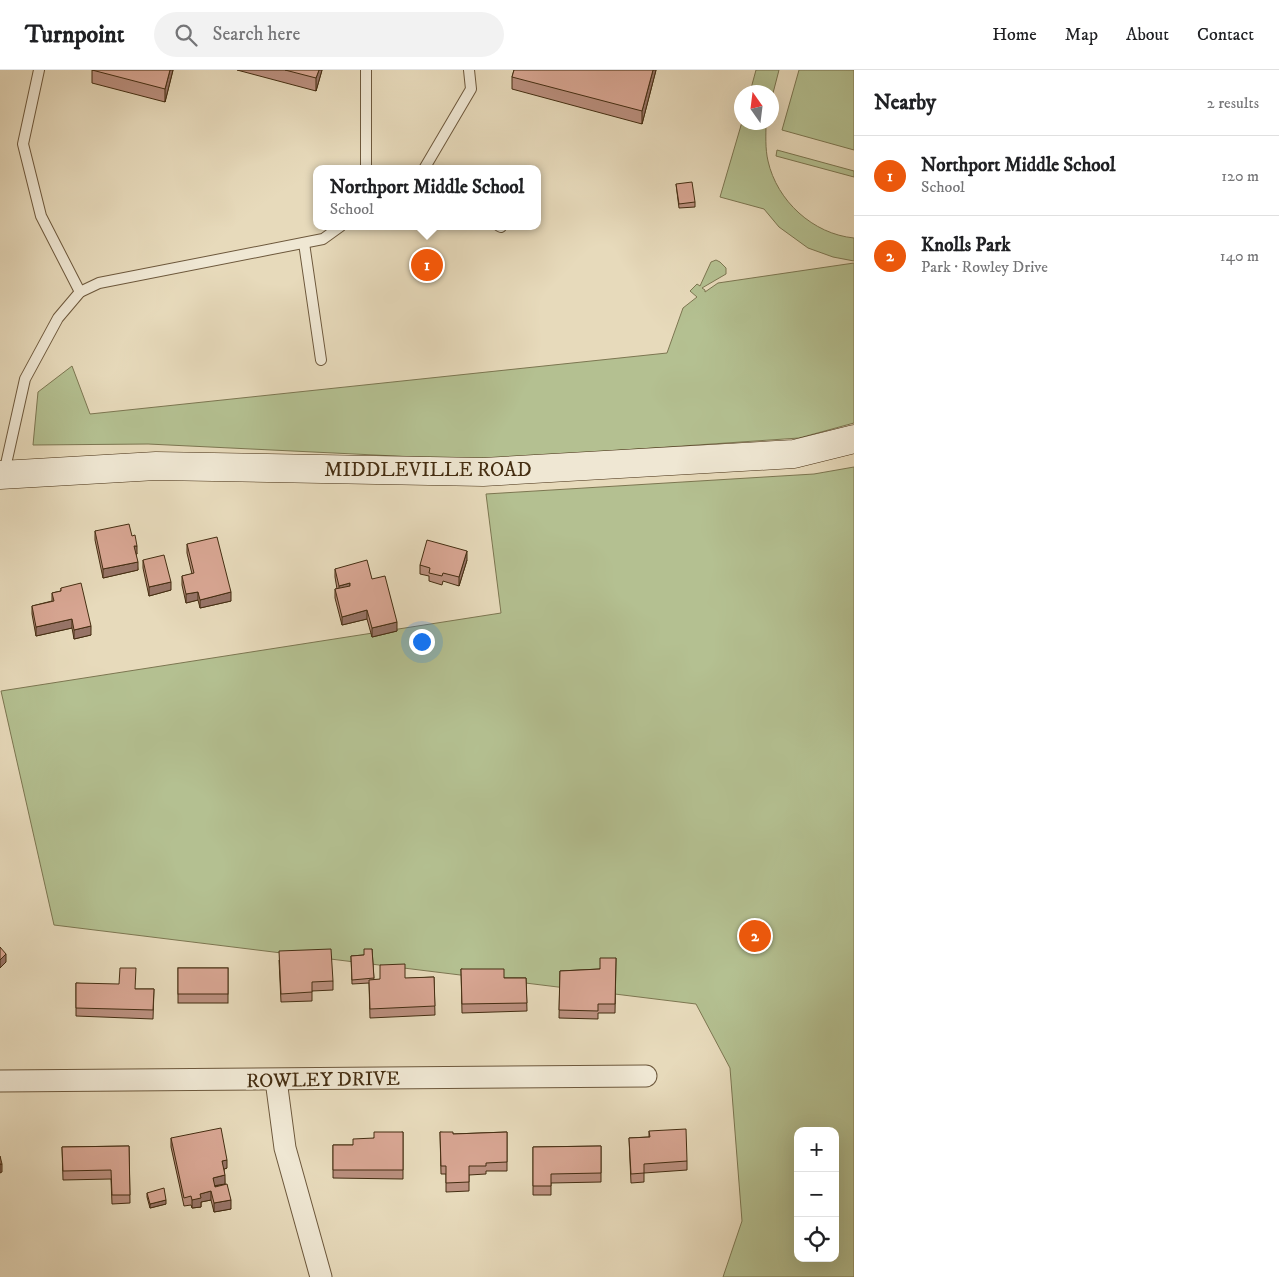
<!DOCTYPE html>
<html lang="en">
<head>
<meta charset="utf-8">
<style>
	body { margin:0; font-family:"IM FELL DW Pica",serif; background:#f2f2f2; color:#202124 }
	.controls { position:absolute; right:15px; bottom:15px; display:grid; overflow:hidden; border-radius:10px; box-shadow:0 5px 20px #0002 }
	.controls button { width:45px; height:45px; display:grid; place-items:center; padding:0; border:0; border-bottom:1px solid #e0e0e0; background:#fff; color:#202124; font:25px sans-serif }
	.compass { position:absolute; left:734px; top:15px; width:45px; height:45px; border-radius:50%; background:#fff; box-shadow:0 5px 20px #0002; rotate:346deg }
	.you { position:absolute; left:421px; top:571px; width:18px; height:18px; margin:-12px; border:4px solid #fff; border-radius:50%; background:#1a73e8; box-shadow:0 0 0 8px #1a73e833 }
	.badge { display:grid; place-items:center; width:32px; height:32px; border-radius:50%; background:#ea580c; color:#fff; font-size:16px; font-weight:700 }
	.pin { position:absolute; translate:-50% -50%; border:2px solid #fff; box-shadow:0 1px 5px #0006 }
	.popup { position:absolute; left:313px; top:95px; width:228px; height:65px; box-sizing:border-box; display:grid; place-content:center; border-radius:10px; background:#fff; filter:drop-shadow(0 1px 4px #0005); font-size:16px; white-space:nowrap; color:#757577 }
	.popup b { font-size:19px; color:#202124 }
	.popup::after { content:''; position:absolute; left:50%; top:100%; margin-left:-10px; border:10px solid transparent; border-top-color:#fff }
	.list { margin:0; padding:0; list-style:none }
	h2 { display:flex; justify-content:space-between; align-items:center; height:65px; margin:0; padding:0 20px; font-size:21px }
	h2 small { font-size:16px; font-weight:400; color:#757577 }
	.list li { display:grid; grid-template-columns:32px 1fr auto; gap:15px; align-items:center; box-sizing:border-box; height:80px; padding:0 20px; border-top:1px solid #e0e0e0 }
	.list b { display:block; font-size:19px; white-space:nowrap }
	.list p { margin:0; font-size:16px; white-space:nowrap; color:#757577 }
	.list em { font-size:16px; font-style:normal; color:#757577 }
	.icon { flex:none; width:28px; height:28px; fill:none; stroke:currentColor; stroke-width:2; stroke-linecap:round; stroke-linejoin:round }
	.map { position:relative; flex:none; width:854px; height:1207px; overflow:hidden }
	header { display:flex; align-items:center; gap:30px; box-sizing:border-box; height:70px; padding:0 25px; background:#fff; border-bottom:1px solid #e0e0e0 }
	header strong { font-size:24px }
	nav { display:flex; gap:28px; margin-inline-start:auto; font-size:18px }
	.search { width:350px; height:45px; background:#f2f2f2; display:flex; align-items:center; gap:12px; box-sizing:border-box; padding:0 18px; border-radius:28px; color:#757577; font-size:19px }
	main { display:flex }
	aside { flex:1; background:#fff }
	.map>svg:first-child { display:block }
	.green { fill:#b4c091; stroke:#7c7651; fill-rule:evenodd }
	.lines { fill:none; stroke-linecap:round; stroke-linejoin:round }
	.lane-casing { stroke:#6d583c; stroke-width:12 }
	.street-casing { stroke:#6d583c; stroke-width:23 }
	.secondary-casing { stroke:#442d11; stroke-width:29 }
	.lane { stroke:#efe7d3; stroke-width:10 }
	.street { stroke:#efe7d3; stroke-width:21 }
	.secondary { stroke:#efe7d3; stroke-width:28 }
	.wall { fill:#ba8f7e; stroke:#442d11 }
	.shaded-wall { fill:#977467; stroke:#442d11 }
	.building { fill:#d8a693; stroke:#442d11 }
	.labels { text-anchor:middle; stroke-width:4.5; stroke-linejoin:round; paint-order:stroke }
	.street-label { font-size:20px; fill:#442d11; stroke:#efe7d3 }
</style>
</head>
<body>
<header>
<strong>Turnpoint</strong>
<div class="search"><svg class="icon" aria-label="search" viewBox="0 0 24 24"><circle cx="10" cy="10" r="6"/><path d="M15 15l6 6"/></svg>Search here</div>
<nav><a>Home</a><a>Map</a><a>About</a><a>Contact</a></nav>
</header>
<main>
<div class="map">
<svg width="854" height="1207" viewBox="0 0 854 1207">
	<rect width="100%" height="100%" fill="#e7dabb"/>
	<filter id="stains"><feTurbulence type="fractalNoise" baseFrequency=".004" numOctaves="4"/><feColorMatrix values="0 0 0 0 .2 0 0 0 0 .09 0 0 0 0 .02 0 0 0 .5 -.17"/></filter>
	<radialGradient id="worn" r=".72"><stop offset=".6" stop-color="#630" stop-opacity="0"/><stop offset="1" stop-color="#630" stop-opacity=".3"/></radialGradient>
	<g class="green">
		<polygon points="756,0 779,0 772,27 772,22 750,22"/>
		<polygon points="799,0 854,0 854,80 782,60"/>
		<path d="M 742,52 L 766,53 C 766,65 765,78 768,91 C 777,131 813,164 854,168 L 854,191 L 833,187 L 808,178 L 779,157 L 764,139 L 720,127 Z"/>
		<polygon points="777,80 854,101 854,107 776,86"/>
		<polygon points="716,190 720,192 726,198 726,204 702,218 705,220 705,222 718,213 854,193 854,353 799,368 478,390 148,374 33,375 38,322 72,296 90,344 667,283 683,238 697,227 690,221 697,214 700,216 711,192"/>
		<path d="M 854,397 L 854,1207 L 723,1207 L 742,1151 L 730,998 L 696,934 L 54,855 L 1,621 L 501,543 L 486,424 L 814,404 ZM 798,1061 L 835,1061 L 835,1188 L 798,1188 Z"/>
	</g>
	<g class="lines">
		<defs>
			<g id="lane">
				<polyline points="39,0 23,74 41,146 80,222"/>
				<polyline points="366,99 366,0"/>
				<polyline points="424,99 471,19 469,0"/>
				<polyline points="499,156 501,157"/>
				<polyline points="304,173 321,290"/>
				<polyline points="4,403 25,309 58,248 80,222 99,213 323,169 341,156"/>
			</g>
			<g id="street">
				<polyline points="276,1010 285,1078 321,1207"/>
				<polyline points="0,1011 646,1006"/>
			</g>
			<polyline id="secondary" points="0,405 156,396 483,402 794,384 854,369"/>
		</defs>
		<use href="#lane" class="lane-casing"/>
		<use href="#street" class="street-casing"/>
		<use href="#secondary" class="secondary-casing"/>
		<use href="#lane" class="lane"/>
		<use href="#street" class="street"/>
		<use href="#secondary" class="secondary"/>
	</g>
	<g class="wall">
		<polygon points="92,0 173,0 165,32 92,13"/>
		<polygon points="237,0 322,0 316,21"/>
		<polygon points="514,0 656,0 642,54 512,19 512,7"/>
		<polygon points="676,114 695,132 695,137 679,138"/>
		<polygon points="95,461 132,466 137,484 136,484 138,500 103,508 95,470"/>
		<polygon points="187,474 231,531 200,538 198,530 186,533 182,515 182,506 192,504 187,483"/>
		<polygon points="143,490 171,520 149,526 143,498"/>
		<polygon points="467,490 459,516 443,511 442,515 429,511 429,506 420,504 420,495"/>
		<polygon points="335,499 372,509 397,561 372,567 367,549 342,555 335,528 335,519 337,519 335,507"/>
		<polygon points="61,518 91,565 74,569 72,558 36,566 32,544 32,536 52,531 52,523 61,521"/>
		<polygon points="372,879 374,910 434,907 435,945 370,948 369,913 352,914 351,886 364,885"/>
		<polygon points="616,888 615,943 598,943 598,949 559,948 560,901 600,899"/>
		<polygon points="279,890 333,911 333,920 312,921 312,931 281,932"/>
		<rect x="178" y="898" width="50" height="35"/>
		<polygon points="461,899 504,908 526,908 527,941 462,943"/>
		<polygon points="76,913 135,919 154,919 153,949 76,946"/>
		<polygon points="649,1061 687,1091 687,1100 644,1103 644,1112 631,1113 629,1068 649,1067"/>
		<polygon points="403,1062 403,1109 333,1108 333,1075 353,1075 374,1068"/>
		<polygon points="440,1062 453,1064 507,1062 507,1101 486,1101 486,1104 469,1105 469,1121 446,1122 446,1104 441,1104"/>
		<polygon points="171,1068 227,1098 224,1099 225,1114 215,1116 231,1139 214,1142 211,1130 201,1132 201,1137 192,1138 191,1135 184,1136 171,1077"/>
		<polygon points="129,1076 130,1133 112,1134 111,1109 63,1110 62,1077"/>
		<polygon points="601,1076 601,1112 551,1113 551,1125 533,1125 533,1077"/>
		<polygon points="147,1123 166,1134 150,1138 147,1127"/>
	</g>
	<g class="shaded-wall">
		<polygon points="170,0 173,0 165,32 165,19"/>
		<polygon points="319,0 322,0 316,21 316,8"/>
		<polygon points="653,0 656,0 642,54 642,41"/>
		<polygon points="134,476 137,476 137,484 134,485"/>
		<polygon points="467,481 467,490 459,516 459,507"/>
		<polygon points="138,492 138,500 103,508 103,499"/>
		<polygon points="171,512 171,520 149,526 149,517"/>
		<polygon points="350,513 350,522 339,525 339,516"/>
		<polygon points="198,522 198,530 186,533 186,524"/>
		<polygon points="231,522 231,531 200,538 200,530"/>
		<polygon points="367,540 367,549 342,555 342,547"/>
		<polygon points="72,549 72,558 36,566 36,557"/>
		<polygon points="397,552 397,561 372,567 372,558"/>
		<polygon points="91,556 91,565 74,569 74,560"/>
		<polygon points="6,884 6,892 0,898 0,890"/>
		<polygon points="227,1090 227,1098 222,1100 222,1091"/>
		<polygon points="0,1094 2,1094 2,1102 0,1103"/>
		<polygon points="225,1105 225,1114 213,1116 213,1108"/>
		<polygon points="211,1121 211,1130 201,1132 201,1137 192,1138 192,1130 200,1124"/>
		<polygon points="166,1130 166,1134 150,1138 150,1134"/>
		<polygon points="231,1130 231,1139 214,1142 214,1133"/>
	</g>
	<g class="building">
		<polygon points="92,0 170,0 165,19"/>
		<polygon points="285,0 319,0 316,8"/>
		<polygon points="514,0 653,0 642,41 512,7"/>
		<polygon points="692,112 695,132 679,134 676,114"/>
		<polygon points="129,454 132,466 135,465 137,476 134,476 138,492 103,499 95,461"/>
		<polygon points="217,467 231,522 200,530 198,522 186,524 182,506 194,503 187,474"/>
		<polygon points="427,470 467,481 459,507 443,503 442,506 429,503 430,498 420,495"/>
		<polygon points="164,485 171,512 149,517 143,490"/>
		<polygon points="367,490 372,509 385,506 397,552 372,558 367,540 342,547 335,519 350,516 350,513 339,516 335,499"/>
		<polygon points="81,513 91,556 74,560 72,549 36,557 32,536 54,531 52,523 61,521 61,518"/>
		<polygon points="0,877 6,884 0,890"/>
		<polygon points="331,879 333,911 312,912 312,922 281,924 279,881"/>
		<polygon points="364,879 372,879 374,908 352,910 351,886 364,885"/>
		<polygon points="600,888 616,888 615,934 598,934 598,941 559,940 560,901 600,899"/>
		<polygon points="405,894 405,908 434,907 435,936 370,939 369,910 380,909 380,895"/>
		<polygon points="120,898 136,898 135,919 154,919 153,940 76,938 76,913 119,914"/>
		<rect x="178" y="898" width="50" height="26"/>
		<polygon points="461,899 504,899 504,908 526,908 527,933 462,934"/>
		<polygon points="221,1058 227,1090 222,1091 225,1105 213,1108 215,1117 227,1114 231,1130 214,1133 211,1121 200,1124 201,1128 192,1130 191,1126 184,1128 171,1068"/>
		<polygon points="686,1059 687,1091 644,1094 644,1103 631,1104 629,1068 650,1067 649,1061"/>
		<polygon points="374,1062 403,1062 403,1100 333,1100 333,1075 353,1075 353,1069 374,1068"/>
		<polygon points="440,1062 453,1062 453,1064 507,1062 507,1092 486,1093 486,1096 469,1096 469,1112 446,1113 446,1096 441,1096"/>
		<polygon points="129,1076 130,1125 112,1125 111,1100 63,1101 62,1077"/>
		<polygon points="601,1076 601,1103 551,1104 551,1116 533,1116 533,1077"/>
		<polygon points="0,1086 2,1094 0,1094"/>
		<polygon points="164,1118 166,1130 150,1134 147,1123"/>
	</g>
	<g class="labels">
		<g class="street-label">
			<text x="428" y="406">MIDDLEVILLE ROAD</text>
			<text transform="translate(323 1009) rotate(-1)" y="7">ROWLEY DRIVE</text>
		</g>
	</g>
	<rect width="100%" height="100%" filter="url(#stains)"/>
	<rect width="100%" height="100%" fill="url(#worn)"/>
</svg>
<div class="controls">
<button>+</button>
<button>−</button>
<button><svg class="icon" aria-label="locate" viewBox="0 0 24 24"><circle cx="12" cy="12" r="6"/><path d="M12 2v4M12 18v4M2 12h4M18 12h4"/></svg></button>
</div>
<svg class="compass" viewBox="-18 -18 36 36"><path d="M0-13l5 13h-10z" fill="#e53935"/><path d="M0 13l5-13h-10z" fill="#757577"/></svg>
<div class="you"></div>
<div class="pin badge" style="left:427px;top:195px">1</div>
<div class="popup"><b>Northport Middle School</b>School</div>
<div class="pin badge" style="left:755px;top:866px">2</div>
</div>
<aside>
<h2>Nearby<small>2 results</small></h2>
<ul class="list">
<li><span class="badge">1</span><div><b>Northport Middle School</b><p>School</p></div><em>120 m</em></li>
<li><span class="badge">2</span><div><b>Knolls Park</b><p>Park · Rowley Drive</p></div><em>140 m</em></li>
</ul>
</aside>
</main>
</body>
</html>
